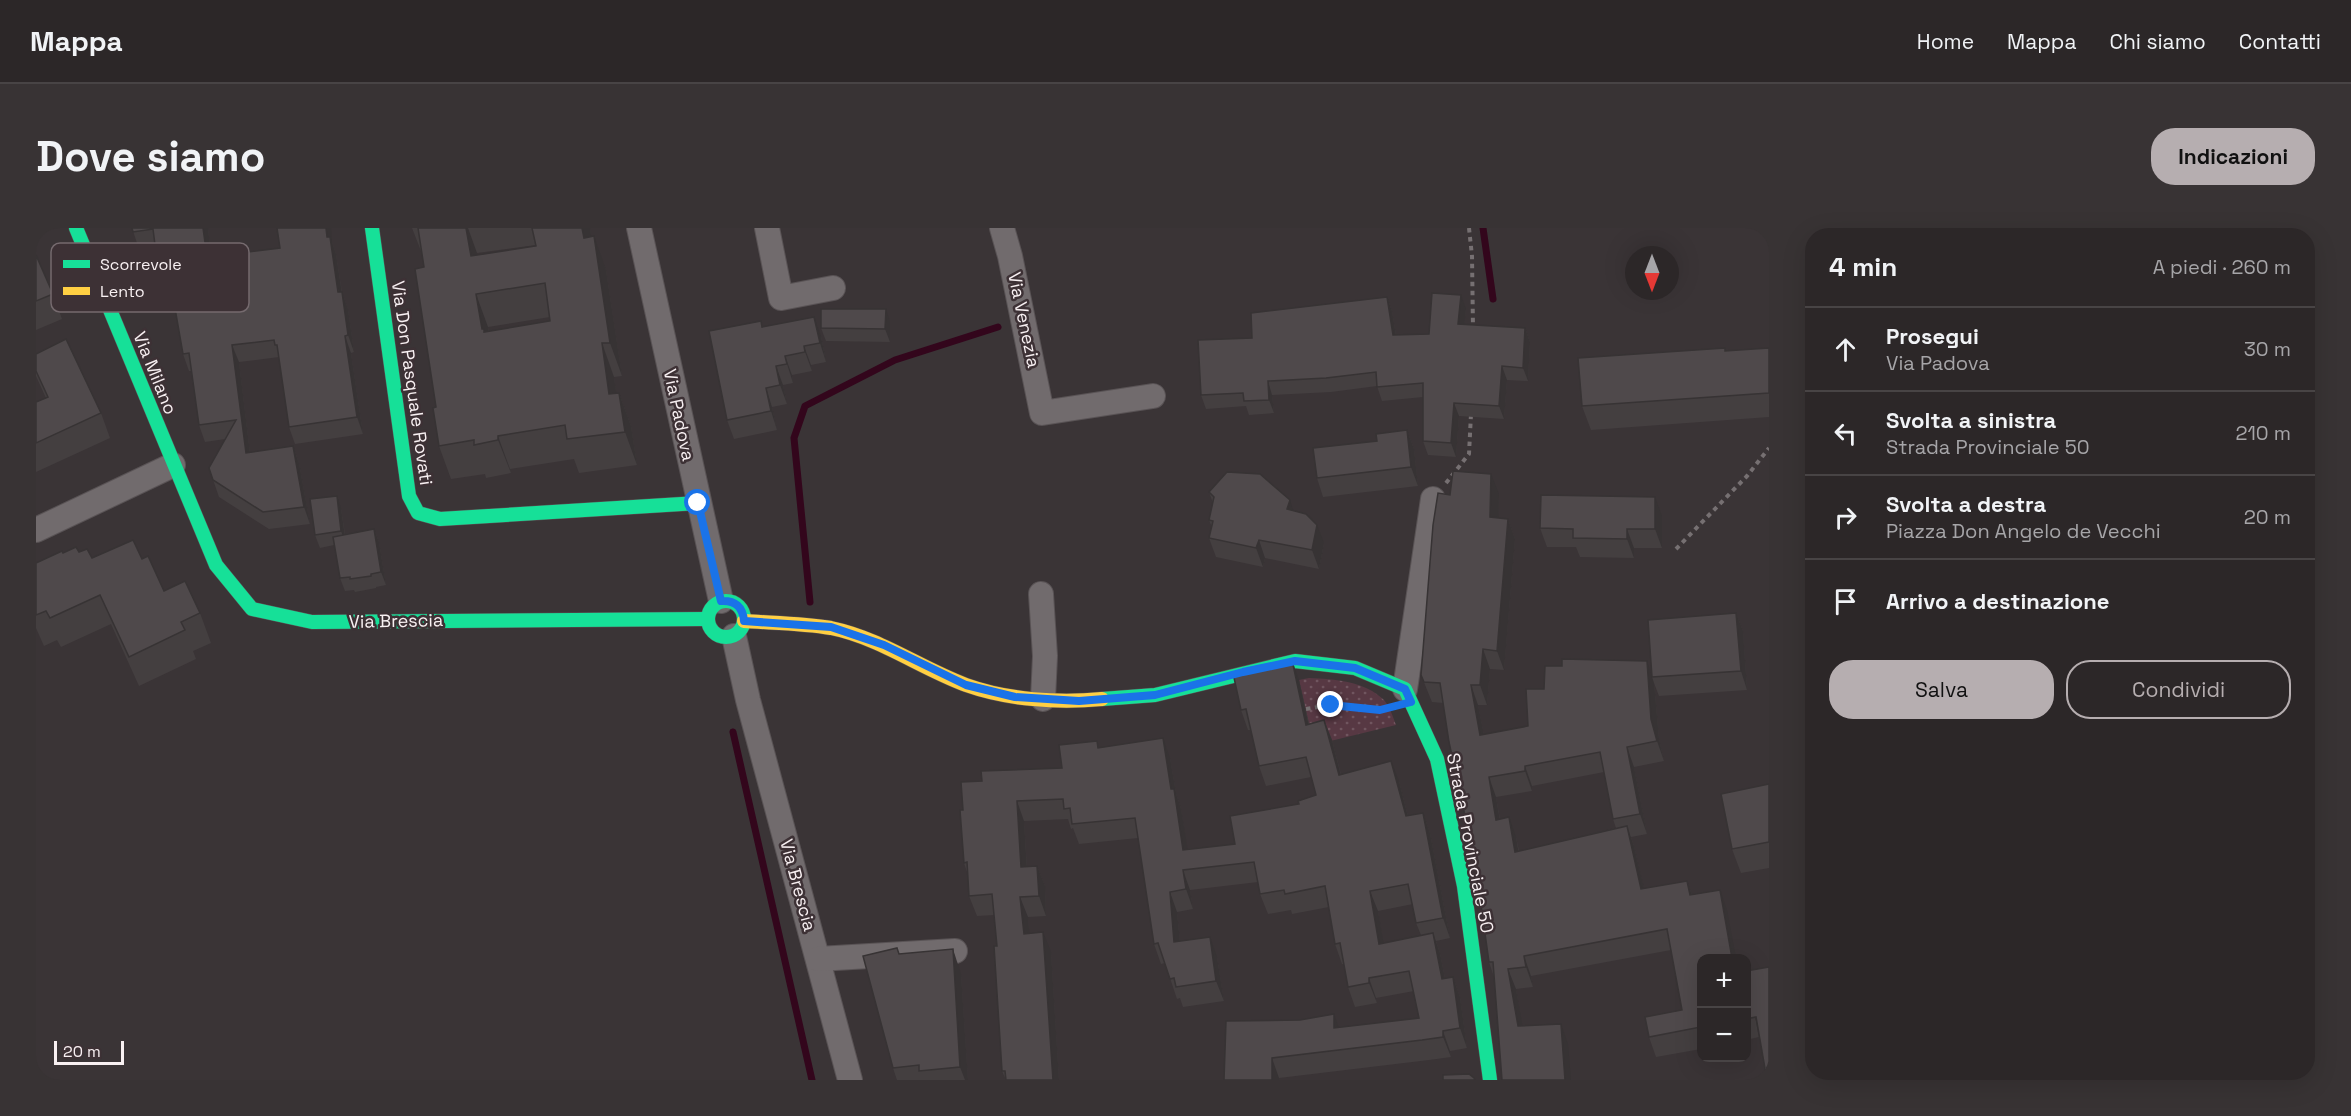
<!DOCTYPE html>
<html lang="it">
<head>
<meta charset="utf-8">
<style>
	body { margin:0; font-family:"Space Grotesk",sans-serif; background:#383334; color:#f1f3f6 }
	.controls { position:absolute; right:18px; bottom:18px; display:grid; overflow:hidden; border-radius:12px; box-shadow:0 6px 24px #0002 }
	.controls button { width:54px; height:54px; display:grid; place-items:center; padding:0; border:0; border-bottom:2px solid #484445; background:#2c2728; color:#f1f3f6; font:30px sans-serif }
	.compass { position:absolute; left:1589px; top:18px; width:54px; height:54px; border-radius:50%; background:#2c2728; box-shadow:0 6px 24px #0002; rotate:180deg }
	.scale { position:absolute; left:18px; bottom:15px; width:70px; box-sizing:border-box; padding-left:6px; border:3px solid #f8f0f2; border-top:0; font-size:16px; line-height:21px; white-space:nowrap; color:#f8f0f2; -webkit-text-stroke:4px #3d3135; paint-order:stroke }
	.stop { position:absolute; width:18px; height:18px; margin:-14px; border:4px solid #1a73e8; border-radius:50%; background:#fff }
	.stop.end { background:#1a73e8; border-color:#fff; box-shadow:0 2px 6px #0008 }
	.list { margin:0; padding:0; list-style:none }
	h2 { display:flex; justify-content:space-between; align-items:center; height:78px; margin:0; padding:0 24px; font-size:26px }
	h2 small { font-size:20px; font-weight:400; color:#a6a5a8 }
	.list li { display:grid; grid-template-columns:39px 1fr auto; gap:18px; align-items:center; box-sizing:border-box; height:84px; padding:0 24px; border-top:2px solid #484445 }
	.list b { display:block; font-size:22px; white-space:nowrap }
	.list p { margin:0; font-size:20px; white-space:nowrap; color:#a6a5a8 }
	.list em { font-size:20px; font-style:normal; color:#a6a5a8 }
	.actions { display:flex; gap:12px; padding:18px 24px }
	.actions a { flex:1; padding:14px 0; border:2px solid #b6aeb0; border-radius:24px; text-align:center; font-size:21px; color:#b6aeb0 }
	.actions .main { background:#b6aeb0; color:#111 }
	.icon { flex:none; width:33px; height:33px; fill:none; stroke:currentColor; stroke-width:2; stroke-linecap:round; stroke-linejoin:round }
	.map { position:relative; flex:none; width:1733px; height:852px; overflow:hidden; border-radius:24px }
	header { display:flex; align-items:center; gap:36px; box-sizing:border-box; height:84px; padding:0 30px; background:#2c2728; border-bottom:2px solid #484445 }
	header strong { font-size:28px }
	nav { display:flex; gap:33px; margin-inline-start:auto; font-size:21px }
	.intro { display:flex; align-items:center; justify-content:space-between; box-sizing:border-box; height:144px; padding:0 36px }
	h1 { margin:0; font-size:42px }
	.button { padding:15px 27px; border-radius:24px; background:#b6aeb0; color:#111; font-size:21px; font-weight:700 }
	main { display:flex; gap:36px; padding:0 36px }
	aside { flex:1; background:#2c2728; border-radius:24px; box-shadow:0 6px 24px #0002 }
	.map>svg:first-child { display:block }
	.grass { fill:url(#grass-dots) }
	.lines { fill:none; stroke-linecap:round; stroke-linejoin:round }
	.stream { stroke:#33061c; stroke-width:7 }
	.street-casing { stroke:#595355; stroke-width:26 }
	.fast-casing { stroke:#595355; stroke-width:15 }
	.slow-casing { stroke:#595355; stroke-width:15 }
	.path { stroke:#767072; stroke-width:4; stroke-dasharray:4.5 4.5; stroke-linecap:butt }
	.street { stroke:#716b6d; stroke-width:24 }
	.fast { stroke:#16e098; stroke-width:14 }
	.slow { stroke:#ffcf43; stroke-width:14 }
	.wall { fill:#443f40; fill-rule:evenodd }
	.shaded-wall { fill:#373334 }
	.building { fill:#4f494b; stroke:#373334; stroke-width:1.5; fill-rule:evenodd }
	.route { stroke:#1a73e8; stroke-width:8 }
	.labels { text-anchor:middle; stroke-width:5; stroke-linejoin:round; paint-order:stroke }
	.street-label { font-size:18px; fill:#f8f0f2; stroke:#3d3135 }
	.key { fill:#3d3135; stroke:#756a6e; stroke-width:1.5 }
	.key-label { font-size:16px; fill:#f8f0f2 }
</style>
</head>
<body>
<header>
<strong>Mappa</strong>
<nav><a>Home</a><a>Mappa</a><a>Chi siamo</a><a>Contatti</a></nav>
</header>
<div class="intro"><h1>Dove siamo</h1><a class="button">Indicazioni</a></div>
<main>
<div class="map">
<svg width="1733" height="852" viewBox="0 0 1733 852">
	<defs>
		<pattern id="grass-dots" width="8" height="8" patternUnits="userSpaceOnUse" patternTransform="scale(1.5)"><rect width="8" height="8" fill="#573843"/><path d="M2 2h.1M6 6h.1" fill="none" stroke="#70555f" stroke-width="1.8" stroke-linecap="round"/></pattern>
	</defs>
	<rect width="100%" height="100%" fill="#3a3436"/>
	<path class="grass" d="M 1273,450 C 1298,451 1329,453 1348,472 C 1354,479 1357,489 1360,497 L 1278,517 L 1263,452 Z"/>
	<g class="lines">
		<g class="stream">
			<polyline points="1447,0 1457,71"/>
			<polyline points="774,374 758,210 769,178 859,132 962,99"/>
			<polyline points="697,504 776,852"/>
		</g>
		<defs>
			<g id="street">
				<polyline points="603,0 685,373"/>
				<polyline points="731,0 745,70 797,60"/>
				<polyline points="966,0 974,28 1006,185 1117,168"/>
				<polyline points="0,302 137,237"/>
				<polyline points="1005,366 1009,428 1007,471"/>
				<polyline points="698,408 712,472 814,852"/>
				<polyline points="1369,461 1397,271"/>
				<polyline points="782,731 919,723"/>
			</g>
			<g id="fast">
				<polyline points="40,0 180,337 216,381 276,394 671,391"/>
				<polyline points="336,0 373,268 382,285 404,291 662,275"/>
				<circle cx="690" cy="391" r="18"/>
				<polyline points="1066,471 1119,467 1259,433 1319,440 1369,461 1401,531 1428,658 1454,852"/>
			</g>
			<path id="slow" d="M 708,393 C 736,395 767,395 795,400 C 844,410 884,440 930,457 C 972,472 1022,475 1066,471"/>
		</defs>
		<use href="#street" class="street-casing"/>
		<use href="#fast" class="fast-casing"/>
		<use href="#slow" class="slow-casing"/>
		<g class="path">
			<polyline points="1433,0 1436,28 1437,101"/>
			<polyline points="1410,255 1433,226 1435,186"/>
			<polyline points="1640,321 1711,248 1733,220"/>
			<polyline points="1270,481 1295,477 1343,482"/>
		</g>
		<use href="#street" class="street"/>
		<use href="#fast" class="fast"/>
		<use href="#slow" class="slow"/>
	</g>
	<g class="wall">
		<polygon points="96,0 172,0 175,28 296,14 300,26 306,64 312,81 318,124 315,125 327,206 259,216 253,199 243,129 203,134 214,225 257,218 263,235 274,296 233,301 183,269 173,240 189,211 169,214 163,197 155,143 153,143 147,126 139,80 131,81 125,64 119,18 103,21"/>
		<path d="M 376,0 L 554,0 L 555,9 L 570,42 L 586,148 L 578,149 L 580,165 L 583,165 L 595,198 L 601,237 L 543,245 L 538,231 L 474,241 L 475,245 L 450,250 L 449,246 L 415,251 L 403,218 L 388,39 L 386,23 L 385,23 ZM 500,17 L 500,18 L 441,27 L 441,25 ZM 514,89 L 514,93 L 453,103 L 452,99 Z"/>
		<polygon points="0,27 17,66 26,91 0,102"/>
		<polygon points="1351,69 1356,83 1360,107 1393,106 1430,81 1428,97 1489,100 1494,114 1492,153 1471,152 1468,191 1423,188 1420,229 1392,227 1387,213 1387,169 1346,173 1341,158 1295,164 1236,167 1238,185 1213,187 1210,178 1170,181 1165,167 1216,110"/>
		<polygon points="854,94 854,114 790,113 785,100"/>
		<polygon points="727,99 785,108 790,134 775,137 776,143 756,147 757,155 747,157 751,176 736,179 741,202 698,211 691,192"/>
		<polygon points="1733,120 1733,189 1555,202 1546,178 1690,123"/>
		<polygon points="0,126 65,185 74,210 0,244 0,174 10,170 0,148"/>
		<polygon points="1371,202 1378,221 1382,258 1287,269 1281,250 1341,213"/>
		<polygon points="1173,264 1258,283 1288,315 1283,341 1229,330 1227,339 1180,329 1173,310 1176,299 1173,292 1177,275"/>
		<path d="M 1463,266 L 1462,290 L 1472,291 L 1479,311 L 1468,442 L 1454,441 L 1451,477 L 1442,477 L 1448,507 L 1492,498 L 1508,461 L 1616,448 L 1700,385 L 1707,403 L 1711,462 L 1623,468 L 1618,455 L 1623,511 L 1628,533 L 1598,539 L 1611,606 L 1595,609 L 1598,618 L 1608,661 L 1651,653 L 1656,667 L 1691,682 L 1665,730 L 1665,821 L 1620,829 L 1613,809 L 1646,782 L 1635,722 L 1495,748 L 1497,759 L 1480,761 L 1486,798 L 1532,816 L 1466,852 L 1458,749 L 1453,734 L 1439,634 L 1407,475 L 1396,474 L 1385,447 L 1414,267 ZM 1568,544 L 1577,591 L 1580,600 L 1483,623 L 1480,609 L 1464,591 L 1460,569 L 1496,563 L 1496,558 Z"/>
		<polygon points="305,280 309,306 338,301 343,314 350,357 340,359 340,360 319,364 318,362 309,363 304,350 298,317 284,320 279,307"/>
		<polygon points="1626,288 1626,320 1598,320 1598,330 1544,329 1540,319 1511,319 1504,300"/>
		<polygon points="43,324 128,363 164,385 175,415 157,423 160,431 103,458 75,396 25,419 21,412 8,418 0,400 0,335 27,325"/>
		<path d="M 1263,452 L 1273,496 L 1288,492 L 1296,512 L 1305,546 L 1363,553 L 1372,588 L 1387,585 L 1394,605 L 1414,710 L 1400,713 L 1404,725 L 1409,750 L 1417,749 L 1424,769 L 1431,820 L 1414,823 L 1415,829 L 1393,832 L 1243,850 L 1243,852 L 1188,852 L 1303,799 L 1383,790 L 1378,763 L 1340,770 L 1341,775 L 1319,779 L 1312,759 L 1308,736 L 1306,736 L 1299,716 L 1293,679 L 1256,686 L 1255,682 L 1232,686 L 1224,666 L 1222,654 L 1154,662 L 1157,681 L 1141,684 L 1144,714 L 1181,729 L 1188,773 L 1147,779 L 1144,770 L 1141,771 L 1129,735 L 1125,736 L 1118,716 L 1102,610 L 1043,616 L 1037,600 L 1035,601 L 1032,591 L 988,593 L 991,639 L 1001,638 L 1009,658 L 1010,688 L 992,689 L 993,705 L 1015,724 L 1023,852 L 970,852 L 966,843 L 961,718 L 958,687 L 941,688 L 933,668 L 932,647 L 928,635 L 927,582 L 946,553 L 1026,540 L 1064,520 L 1134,530 L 1140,565 L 1145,581 L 1151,621 L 1199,616 L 1263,576 L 1280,567 L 1275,549 L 1230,558 L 1223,538 L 1215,502 L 1212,502 L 1205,482 ZM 1377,676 L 1380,695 L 1385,707 L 1347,715 L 1342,683 Z"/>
		<polygon points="1733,556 1733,640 1705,645 1696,621"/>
		<polygon points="863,726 925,746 932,852 861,852 857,840"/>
		<polygon points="1710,743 1723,809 1710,812"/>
	</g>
	<g class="shaded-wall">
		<polygon points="167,0 172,0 177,46 171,29"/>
		<polygon points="290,0 295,0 296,14 300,26 308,79 306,64 312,81 318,124 312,107 291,9"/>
		<polygon points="430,0 432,0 441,25 447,61 435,28"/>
		<polygon points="546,0 554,0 560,43 548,10"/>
		<polygon points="558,8 570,42 586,148 574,115"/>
		<polygon points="440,66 452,99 456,122 446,101"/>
		<polygon points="1425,67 1430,81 1427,110 1422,96"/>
		<polygon points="1351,69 1356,83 1362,120 1357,107"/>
		<polygon points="850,81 854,94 854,114 849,101"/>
		<polygon points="778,89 785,108 790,134 784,115"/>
		<polygon points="1489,100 1494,114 1492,153 1487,140"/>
		<polygon points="309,108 315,125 327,206 321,189"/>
		<polygon points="566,115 578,149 585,199 573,166"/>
		<polygon points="196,117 203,134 216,242 210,225"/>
		<polygon points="768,118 775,137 776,143 769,124"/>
		<polygon points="749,128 756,147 757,155 751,136"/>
		<polygon points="740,138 747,157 751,176 744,157"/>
		<polygon points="1466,138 1471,152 1468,191 1463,178"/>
		<polygon points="1232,153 1236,167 1238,185 1233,172"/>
		<polygon points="730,160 736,179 741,202 735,183"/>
		<polygon points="583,165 595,198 601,237 589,204"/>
		<polygon points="1418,175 1423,188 1420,229 1415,215"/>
		<polygon points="1371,202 1378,221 1382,258 1375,239"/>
		<polygon points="462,208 474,241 475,245 462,212"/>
		<polygon points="257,218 263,235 274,296 268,279"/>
		<polygon points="1455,246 1463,266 1462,309 1454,289"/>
		<polygon points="301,268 305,280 310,316 305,303"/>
		<polygon points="1619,269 1626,288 1626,320 1619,301"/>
		<polygon points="1254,272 1260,291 1251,281"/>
		<polygon points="1472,291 1479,311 1468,442 1461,423"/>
		<polygon points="1281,297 1288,315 1283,341 1276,322"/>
		<polygon points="338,301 343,314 350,357 345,344"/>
		<polygon points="1591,301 1598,320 1598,330 1591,311"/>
		<polygon points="1223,312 1229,330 1227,339 1220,320"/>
		<polygon points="1700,385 1707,403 1711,462 1705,443"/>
		<polygon points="1447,421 1454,441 1451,477 1444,457"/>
		<polygon points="1256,432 1263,452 1277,517 1270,497"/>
		<polygon points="1611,433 1618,455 1623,511 1628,533 1621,513 1615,491"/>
		<polygon points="1435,457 1442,477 1452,527 1444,507"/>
		<polygon points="1288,492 1296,512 1310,567 1303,547"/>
		<polygon points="1127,510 1134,530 1140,565 1145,581 1155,642 1147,622 1135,561"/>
		<polygon points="1591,519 1598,539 1611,606 1604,586"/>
		<polygon points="1355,533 1363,553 1377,608 1370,588"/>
		<polygon points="1489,538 1496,558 1496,563 1489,543"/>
		<polygon points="1453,549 1460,569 1467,611 1460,592"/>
		<polygon points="981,573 988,593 992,659 985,639"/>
		<polygon points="1387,585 1394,605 1414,710 1407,690"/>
		<polygon points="1473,589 1480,609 1486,644 1479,624"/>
		<polygon points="1591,598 1598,618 1613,681 1605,661"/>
		<polygon points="1001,638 1009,658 1010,688 1003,668"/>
		<polygon points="1147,642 1154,662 1157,681 1150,661"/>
		<polygon points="1651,653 1658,673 1654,667"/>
		<polygon points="1684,662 1691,682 1700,730 1696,730"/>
		<polygon points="1334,663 1342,683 1351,735 1343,716"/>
		<polygon points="1134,664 1141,684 1146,734 1138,714"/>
		<polygon points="984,669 992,689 995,726 988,706"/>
		<polygon points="1007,704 1015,724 1023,852 1017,852"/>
		<polygon points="1397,705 1404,725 1413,771 1406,751"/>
		<polygon points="1174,709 1181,729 1188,773 1180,753"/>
		<polygon points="917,721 925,746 932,852 929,852 924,839"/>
		<polygon points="1488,728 1495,748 1497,759 1490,739"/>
		<polygon points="1472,741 1480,761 1490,818 1482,798"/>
		<polygon points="1417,749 1424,769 1431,820 1424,800"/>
		<polygon points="1333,750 1340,770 1341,775 1333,755"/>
		<polygon points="1298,786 1305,806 1298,800"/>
		<polygon points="1525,796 1532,816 1535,852 1529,852"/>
		<polygon points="1407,803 1414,823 1415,829 1407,809"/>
		<polygon points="1236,830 1243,850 1243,852 1236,852"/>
	</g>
	<g class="building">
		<polygon points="96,0 167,0 171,29 244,20 241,0 290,0 291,9 294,9 302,64 306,64 312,107 309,108 321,189 253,199 241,117 239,117 238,112 196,117 210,225 257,218 268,279 227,284 177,252 173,240 200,192 163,197 153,125 147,126 136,63 125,64 117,1 97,4"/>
		<path d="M 382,0 L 430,0 L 435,28 L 500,18 L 496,0 L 546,0 L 548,10 L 558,8 L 574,115 L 566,115 L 573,166 L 583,165 L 589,204 L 531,211 L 529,197 L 462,208 L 462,212 L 438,217 L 438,212 L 403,218 L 397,180 L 400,179 L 379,41 L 388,39 ZM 509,55 L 514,93 L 448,104 L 448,101 L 446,101 L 440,66 Z"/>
		<polygon points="0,27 17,66 0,73"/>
		<polygon points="1396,65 1425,67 1422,96 1489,100 1487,140 1466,138 1463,178 1418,175 1415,215 1387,213 1387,155 1341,159 1340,144 1290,150 1232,153 1233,172 1208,173 1207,165 1165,167 1162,112 1216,110 1215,85 1351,69 1357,107 1393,106"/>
		<polygon points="785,81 850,81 849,101 785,100"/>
		<polygon points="778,89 784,115 768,118 769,124 749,128 751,136 740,138 744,157 730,160 735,183 691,192 673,103 725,93 726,99"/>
		<polygon points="30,111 65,185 0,215 0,174 12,169 0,143 0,126"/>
		<polygon points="1689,120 1689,123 1733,120 1733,165 1546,178 1542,130"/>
		<polygon points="1371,202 1375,239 1281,250 1277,220 1341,213 1340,206"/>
		<polygon points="1417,243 1455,246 1454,289 1472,291 1461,423 1447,421 1444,457 1435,457 1444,507 1492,498 1490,461 1508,461 1509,438 1526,438 1526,431 1611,433 1615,491 1621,513 1591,519 1604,586 1577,591 1564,524 1489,538 1489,543 1453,549 1460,592 1473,589 1479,624 1591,598 1605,661 1651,653 1654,667 1684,662 1696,730 1665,730 1665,799 1613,809 1609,789 1646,782 1631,701 1488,728 1490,739 1472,741 1482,798 1525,796 1529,852 1466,852 1457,734 1453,734 1439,634 1413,514 1404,455 1388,454 1385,447 1397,297 1402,265 1414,267"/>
		<polygon points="1191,244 1224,246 1254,272 1251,281 1270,286 1281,297 1276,322 1223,312 1220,320 1173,310 1177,293 1173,292 1178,269 1173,264"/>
		<polygon points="1505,267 1619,269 1619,301 1591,301 1591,311 1537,310 1537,301 1504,300"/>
		<polygon points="301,268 305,303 279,307 274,271"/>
		<polygon points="338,301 345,344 335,346 335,348 314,351 314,349 304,350 297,309"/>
		<polygon points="97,312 106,331 112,328 128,363 149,353 164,385 145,394 149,402 93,429 64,367 14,390 10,383 0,387 0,335 26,323 27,325 40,319 43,324 51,321 56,330"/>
		<polygon points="1700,385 1705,443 1616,449 1612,392"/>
		<polygon points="1256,432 1270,497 1288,492 1303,547 1355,533 1370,588 1387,585 1407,690 1380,695 1372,656 1334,663 1343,716 1397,705 1406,751 1417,749 1424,800 1407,803 1407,809 1386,812 1236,830 1236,852 1188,852 1190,793 1264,792 1298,786 1298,800 1383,790 1373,743 1333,750 1333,755 1312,759 1304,715 1299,716 1289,658 1249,666 1248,662 1224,666 1218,634 1147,642 1150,661 1134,664 1138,714 1174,709 1180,753 1140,759 1138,750 1134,751 1122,715 1118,716 1099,590 1036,596 1034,580 1028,581 1027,571 981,573 985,639 1001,638 1003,668 984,669 988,706 1007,704 1017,852 970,852 969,843 966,843 958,718 961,718 956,666 933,668 931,634 928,635 924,582 927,582 925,554 946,553 945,543 1026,540 1023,517 1061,513 1062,520 1127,510 1135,561 1138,561 1147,622 1199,616 1194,588 1263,576 1262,573 1280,567 1270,529 1223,538 1210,481 1205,482 1197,445"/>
		<polygon points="1733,556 1733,614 1696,621 1685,566"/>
		<polygon points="861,720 863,726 917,721 924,839 883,843 883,837 857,840 827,728"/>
		<polygon points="1733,739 1733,852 1731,852 1720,789 1710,791 1710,743"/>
		<polygon points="1433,846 1438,850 1439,852 1407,852 1407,847"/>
	</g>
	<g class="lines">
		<path class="route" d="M 662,275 L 685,373 C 699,372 707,379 708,393 L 795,399 L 848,417 L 930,457 L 979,469 L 1043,473 L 1119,467 L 1207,444 L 1259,433 L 1319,440 L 1369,461 L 1375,474 L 1344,482 L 1295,477"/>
	</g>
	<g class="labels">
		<g class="street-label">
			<text transform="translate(988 92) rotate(78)" y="6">Via Venezia</text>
			<text transform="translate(119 145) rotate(68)" y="6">Via Milano</text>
			<text transform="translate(376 155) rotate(82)" y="6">Via Don Pasquale Rovati</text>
			<text transform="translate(643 187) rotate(78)" y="6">Via Padova</text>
			<text transform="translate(360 393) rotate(-1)" y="6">Via Brescia</text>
			<text transform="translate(1434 615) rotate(79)" y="6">Strada Provinciale 50</text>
			<text transform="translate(762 657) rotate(75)" y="6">Via Brescia</text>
		</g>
	</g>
	<rect x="15" y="15" width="198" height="69" rx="9" class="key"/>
	<rect x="27" y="32" width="27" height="8" fill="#16e098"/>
	<rect x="27" y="59" width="27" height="8" fill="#ffcf43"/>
	<g class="key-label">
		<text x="64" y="42">Scorrevole</text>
		<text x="64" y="69">Lento</text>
	</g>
</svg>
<div class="controls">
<button>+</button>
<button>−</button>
</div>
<svg class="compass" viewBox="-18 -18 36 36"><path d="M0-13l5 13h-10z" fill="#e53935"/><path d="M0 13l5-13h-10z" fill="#a6a5a8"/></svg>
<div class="scale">20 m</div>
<div class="stop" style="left:662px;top:275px"></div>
<div class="stop end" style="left:1295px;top:477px"></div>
</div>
<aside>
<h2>4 min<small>A piedi · 260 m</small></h2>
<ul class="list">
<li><svg class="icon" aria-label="ahead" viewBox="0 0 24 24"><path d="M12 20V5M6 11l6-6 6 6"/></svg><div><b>Prosegui</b><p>Via Padova</p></div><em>30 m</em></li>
<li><svg class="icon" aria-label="left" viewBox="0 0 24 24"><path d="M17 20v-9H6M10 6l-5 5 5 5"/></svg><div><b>Svolta a sinistra</b><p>Strada Provinciale 50</p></div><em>210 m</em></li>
<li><svg class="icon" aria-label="right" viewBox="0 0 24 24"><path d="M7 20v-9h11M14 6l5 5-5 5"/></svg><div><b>Svolta a destra</b><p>Piazza Don Angelo de Vecchi</p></div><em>20 m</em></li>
<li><svg class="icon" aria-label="arrive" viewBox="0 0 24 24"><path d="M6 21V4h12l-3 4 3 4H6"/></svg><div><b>Arrivo a destinazione</b></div></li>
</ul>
<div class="actions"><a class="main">Salva</a><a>Condividi</a></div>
</aside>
</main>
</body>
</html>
